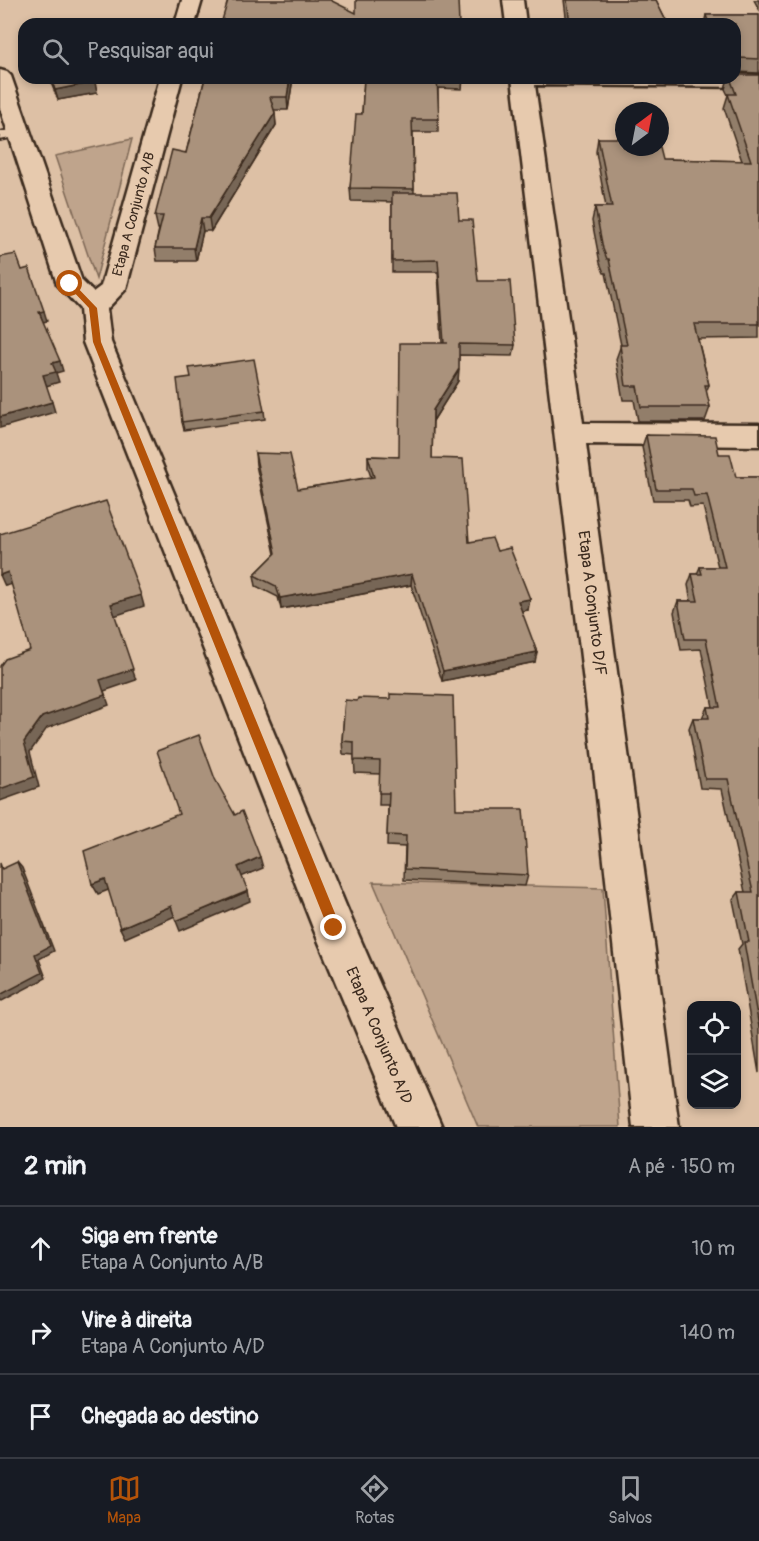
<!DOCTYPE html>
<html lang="pt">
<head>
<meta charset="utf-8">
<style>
	body { margin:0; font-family:Pangolin,sans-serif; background:#20242c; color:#f1f3f6 }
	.controls { position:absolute; right:18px; bottom:18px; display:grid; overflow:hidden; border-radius:12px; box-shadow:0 3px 9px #0003 }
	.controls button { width:54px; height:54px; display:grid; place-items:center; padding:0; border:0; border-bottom:2px solid #363941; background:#171b24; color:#f1f3f6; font:30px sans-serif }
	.compass { position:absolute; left:615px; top:102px; width:54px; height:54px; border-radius:50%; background:#171b24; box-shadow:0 3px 9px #0003; rotate:32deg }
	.stop { position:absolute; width:18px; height:18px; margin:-14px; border:4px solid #b45309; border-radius:50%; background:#fff }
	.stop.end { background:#b45309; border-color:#fff; box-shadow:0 2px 6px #0008 }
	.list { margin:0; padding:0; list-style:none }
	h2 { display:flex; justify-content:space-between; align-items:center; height:78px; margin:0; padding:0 24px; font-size:26px }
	h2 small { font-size:20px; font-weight:400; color:#9ea1a6 }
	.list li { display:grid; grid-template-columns:39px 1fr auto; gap:18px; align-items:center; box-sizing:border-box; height:84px; padding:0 24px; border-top:2px solid #363941 }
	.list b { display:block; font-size:22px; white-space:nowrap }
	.list p { margin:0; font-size:20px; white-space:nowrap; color:#9ea1a6 }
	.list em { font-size:20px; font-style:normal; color:#9ea1a6 }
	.icon { flex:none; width:33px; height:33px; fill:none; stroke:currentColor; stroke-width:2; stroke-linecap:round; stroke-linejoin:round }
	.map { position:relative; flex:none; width:759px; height:1127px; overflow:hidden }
	.search { position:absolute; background:#171b24; box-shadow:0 3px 9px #0003; left:18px; right:18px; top:18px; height:66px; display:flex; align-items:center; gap:15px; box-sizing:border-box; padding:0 21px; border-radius:18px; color:#9ea1a6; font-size:22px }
	.sheet { height:330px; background:#171b24 }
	nav { display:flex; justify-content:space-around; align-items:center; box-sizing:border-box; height:84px; border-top:2px solid #363941; background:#171b24; font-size:16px; color:#9ea1a6 }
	nav a { display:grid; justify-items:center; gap:3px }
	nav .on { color:#b45309 }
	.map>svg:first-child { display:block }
	.green { fill:#bfa48c; stroke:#7d6755; stroke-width:1.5 }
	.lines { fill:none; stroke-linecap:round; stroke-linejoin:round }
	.service-casing { stroke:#3b2a1e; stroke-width:4 }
	.minor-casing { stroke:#3b2a1e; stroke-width:5 }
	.service { fill:#e7caae; fill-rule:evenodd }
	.minor { fill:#e7caae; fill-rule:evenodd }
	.wall { fill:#927e6a; stroke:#3b2a1e; stroke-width:1.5 }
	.shaded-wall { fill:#776656; stroke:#3b2a1e; stroke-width:1.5 }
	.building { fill:#aa927b; stroke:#3b2a1e; stroke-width:1.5 }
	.route { fill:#b45309 }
	.labels { text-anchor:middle; stroke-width:5; stroke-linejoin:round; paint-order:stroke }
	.far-street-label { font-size:14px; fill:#3b2a1e; stroke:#e7caae }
	.street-label { font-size:16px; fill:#3b2a1e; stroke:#e7caae }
</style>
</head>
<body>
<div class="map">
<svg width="759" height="1127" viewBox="0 0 759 1127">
	<rect width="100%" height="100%" fill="#ddc0a5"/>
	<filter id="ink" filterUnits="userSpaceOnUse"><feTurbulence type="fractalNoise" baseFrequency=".0167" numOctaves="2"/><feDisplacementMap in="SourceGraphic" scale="12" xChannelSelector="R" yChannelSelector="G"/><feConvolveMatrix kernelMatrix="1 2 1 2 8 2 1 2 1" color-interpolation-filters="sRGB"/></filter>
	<g filter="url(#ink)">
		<g class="green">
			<polygon points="132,139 96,279 55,156"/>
			<polygon points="373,882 603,888 620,1127 478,1127"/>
		</g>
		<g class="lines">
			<defs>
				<polygon id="service" points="20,128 27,132 25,135 0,140 0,132"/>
				<g id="minor">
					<polygon points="182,0 202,0 195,24 175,24"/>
					<polygon points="503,0 523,0 526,24 506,24"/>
					<polygon points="0,70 7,72 11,76 82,281 93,292 101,286 160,78 182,78 126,289 107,309 111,342 349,913 442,1127 396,1127 313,928 83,342 80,309 57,284 0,108"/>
					<polygon points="735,74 759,75 759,87 535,85 583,423 759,424 759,446 586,444 679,1127 633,1127 590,733 512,78 735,78"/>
				</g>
			</defs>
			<use href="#service" class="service-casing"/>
			<use href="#minor" class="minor-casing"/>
			<use href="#service" class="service"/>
			<use href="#minor" class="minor"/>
		</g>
		<g class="wall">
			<polygon points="564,0 656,0 668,24 567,24"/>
			<polygon points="754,0 759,0 759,9"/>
			<polygon points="706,15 759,15 759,73 735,72 735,24 704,24"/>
			<polygon points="759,75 759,338 698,339 709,385 706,392 710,407 705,421 638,421 634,400 623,400 616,359 621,345 606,273 604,273 600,263 592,221 595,207 606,207 596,152 598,138 662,159 742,161 724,108 728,95 725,89 728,78"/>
			<polygon points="49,78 93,78 97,93 58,100"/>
			<polygon points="205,78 293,78 288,110 274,110 276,125 211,231 203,231 196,261 157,261 155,248 159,229 158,229 155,216 186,153"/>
			<polygon points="364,78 463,78 462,89 438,88 438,132 413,132 414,193 459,220 478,281 515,345 513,356 459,355 458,381 433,421 432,458 469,542 497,551 528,610 521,611 535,662 442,681 411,585 281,609 278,597 256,586 254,575 275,554 256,465 255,453 298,489 371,477 368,468 368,456 399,457 442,343 438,272 392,272 392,202 351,201 350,188 362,114"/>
			<polygon points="191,377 264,411 265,419 184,430 182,422"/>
			<polygon points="646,435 719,454 736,477 759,477 759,1073 738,949 742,944 733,900 739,892 745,892 722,789 700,788 689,728 693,718 702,718 707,707 713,707 701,649 681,650 674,612 678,601 691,601 688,585 692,574 697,574 700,567 718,567 703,506 690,507 688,500 653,500 642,447"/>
			<polygon points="345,700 456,809 528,875 525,886 404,880 405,847 387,846 388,805 379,805 380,774 355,773 354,755 343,754 342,741"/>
		</g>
		<g class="shaded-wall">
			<polygon points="290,78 293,78 288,110 287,97"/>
			<polygon points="95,82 97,93 58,100 55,90"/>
			<polygon points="275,113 276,125 211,231 209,218"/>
			<polygon points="201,218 203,231 196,261 194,248"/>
			<polygon points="44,311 47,321 43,322 39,312"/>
			<polygon points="60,361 63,371 56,373 59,382 46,386 43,375 52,363"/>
			<polygon points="459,369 458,381 433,421 433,410"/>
			<polygon points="52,402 55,412 0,428 0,417"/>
			<polygon points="8,572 13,584 5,586 0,575"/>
			<polygon points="412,574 411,585 281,609 280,598"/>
			<polygon points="141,595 144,606 114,616 136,680 104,691 109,705 47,728 30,752 39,787 0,801 0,789 24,742 42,717 111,604"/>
			<polygon points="530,599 528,610 516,612 518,601"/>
			<polygon points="537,652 535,662 442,681 443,671"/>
			<polygon points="260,857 263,868 241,877 238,867"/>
			<polygon points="17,862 22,868 54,951 39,959 46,978 2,1001 0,1000 0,995 35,954"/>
			<polygon points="105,879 111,889 98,894 92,884"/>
			<polygon points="248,891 250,901 180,931 176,921"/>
			<polygon points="171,906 175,916 125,938 120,928"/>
		</g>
		<g class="building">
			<polygon points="228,0 330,0 356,13 356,0 458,0 459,24 221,24"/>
			<polygon points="567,0 656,0 668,24 570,24"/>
			<polygon points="706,15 759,15 759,59 739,58 736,62 735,62 735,24 709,24"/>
			<polygon points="735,75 759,75 759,324 694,324 709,385 705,385 710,407 641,407 637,386 626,386 620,345 627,345 609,259 607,259 603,249 595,207 612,207 598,138 624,138 624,147 659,147 662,159 751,161 728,94 736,94 730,78 735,78"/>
			<polygon points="51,78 93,78 95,82 55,90"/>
			<polygon points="205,78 290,78 287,97 270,97 275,113 209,218 201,218 194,248 155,248 163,216 155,216 172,150 186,153"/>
			<polygon points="364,78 437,78 439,119 412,119 414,189 350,188 356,114 362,114"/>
			<polygon points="392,193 457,193 459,220 472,220 478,281 510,281 515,345 459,344 459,369 433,410 432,458 463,459 469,542 492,538 497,551 510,548 530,599 518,601 537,652 443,671 412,574 280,598 276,586 254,575 276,553 255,453 290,454 298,489 374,477 368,456 399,457 400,343 448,343 444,343 438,260 392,261"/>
			<polygon points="16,254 22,270 29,268 44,311 39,312 60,361 52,363 56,372 43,375 52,402 0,417 0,257"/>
			<polygon points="254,359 264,411 182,422 177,379 191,377 189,368"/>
			<polygon points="646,435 715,436 719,454 730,454 736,477 759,477 759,1027 744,942 749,942 739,892 753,892 728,779 705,779 693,718 709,718 707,707 720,707 706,639 685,639 678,601 698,601 692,574 702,574 700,567 725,567 707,495 694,496 692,489 656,489"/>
			<polygon points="106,501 141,595 111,604 133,669 100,680 105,695 42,717 24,742 34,777 0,789 0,666 5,659 30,650 8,572 0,575 0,534"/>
			<polygon points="390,694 453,696 456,809 523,809 528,875 405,869 406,836 387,835 389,793 379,793 380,761 354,760 354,742 342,741 345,700 357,701 358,698 390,699"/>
			<polygon points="199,735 215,779 235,815 242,811 260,857 238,867 248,891 176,921 171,906 120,928 105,879 92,884 84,851 179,814 157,751"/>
			<polygon points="17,862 50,946 35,954 42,973 0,995 0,863 2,869"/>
		</g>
	</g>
	<polygon class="route" points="68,283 73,283 97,308 101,342 341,928 339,933 334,934 330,933 328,928 93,342 89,308 68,286"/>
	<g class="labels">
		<g class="far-street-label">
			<text transform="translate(133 214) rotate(-75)" y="5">Etapa A Conjunto A/B</text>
		</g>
		<g class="street-label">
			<text transform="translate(593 603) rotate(83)" y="6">Etapa A Conjunto D/F</text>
			<text transform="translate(380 1035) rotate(67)" y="6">Etapa A Conjunto A/D</text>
		</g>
	</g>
</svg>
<div class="controls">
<button><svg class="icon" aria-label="locate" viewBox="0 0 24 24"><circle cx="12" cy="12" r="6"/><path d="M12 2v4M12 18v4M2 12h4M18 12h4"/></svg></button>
<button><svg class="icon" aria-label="layers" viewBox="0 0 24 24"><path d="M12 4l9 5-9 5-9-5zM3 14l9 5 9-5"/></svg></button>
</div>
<svg class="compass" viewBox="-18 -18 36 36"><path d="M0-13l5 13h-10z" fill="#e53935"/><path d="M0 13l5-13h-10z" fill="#9ea1a6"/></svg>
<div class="stop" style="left:70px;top:284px"></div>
<div class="stop end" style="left:334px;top:928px"></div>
<div class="search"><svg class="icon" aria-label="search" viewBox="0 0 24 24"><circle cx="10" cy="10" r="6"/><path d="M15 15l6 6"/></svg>Pesquisar aqui</div>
</div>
<section class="sheet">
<h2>2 min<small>A pé · 150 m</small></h2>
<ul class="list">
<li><svg class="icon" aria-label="ahead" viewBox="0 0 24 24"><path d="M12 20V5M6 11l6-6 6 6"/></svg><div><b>Siga em frente</b><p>Etapa A Conjunto A/B</p></div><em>10 m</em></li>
<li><svg class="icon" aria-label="right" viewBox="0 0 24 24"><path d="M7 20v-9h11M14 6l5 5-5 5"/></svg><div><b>Vire à direita</b><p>Etapa A Conjunto A/D</p></div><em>140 m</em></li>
<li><svg class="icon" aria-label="arrive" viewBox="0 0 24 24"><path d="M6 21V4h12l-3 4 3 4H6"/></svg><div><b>Chegada ao destino</b></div></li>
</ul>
</section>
<nav>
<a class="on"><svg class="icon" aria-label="map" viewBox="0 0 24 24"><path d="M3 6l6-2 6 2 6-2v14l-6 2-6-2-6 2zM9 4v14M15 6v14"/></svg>Mapa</a>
<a><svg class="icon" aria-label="directions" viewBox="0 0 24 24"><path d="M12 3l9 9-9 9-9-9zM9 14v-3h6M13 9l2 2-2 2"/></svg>Rotas</a>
<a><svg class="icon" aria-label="saved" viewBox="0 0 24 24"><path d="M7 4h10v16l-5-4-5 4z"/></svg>Salvos</a>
</nav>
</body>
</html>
